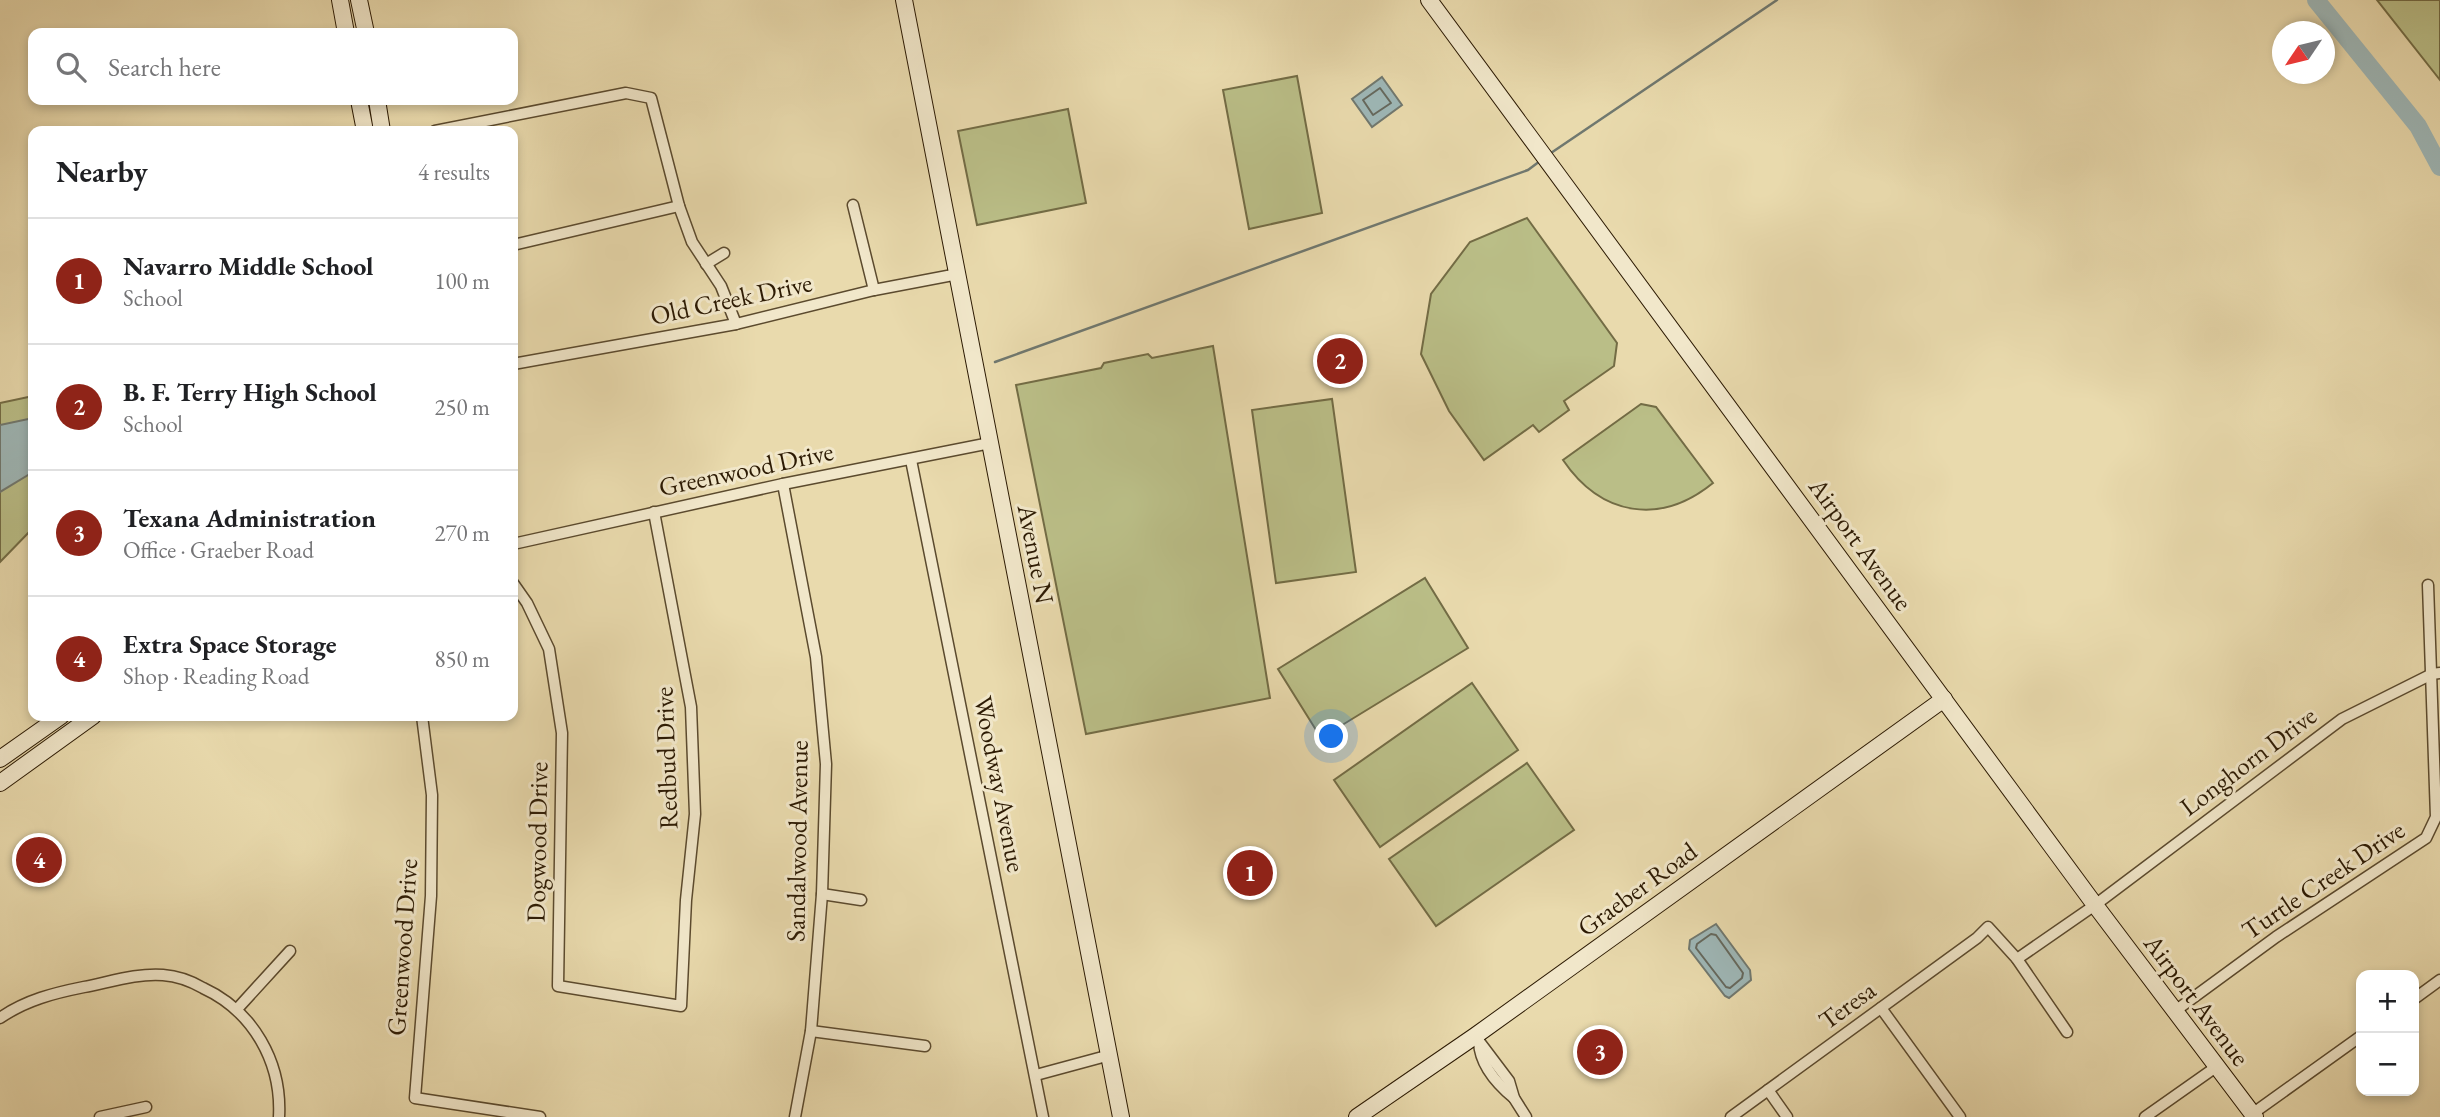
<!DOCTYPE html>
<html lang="en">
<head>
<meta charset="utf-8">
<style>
	body { margin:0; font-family:"EB Garamond",serif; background:#f2f2f2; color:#202124 }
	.controls { position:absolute; right:21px; bottom:21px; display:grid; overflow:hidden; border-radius:14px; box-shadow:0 4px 10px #0003 }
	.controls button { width:63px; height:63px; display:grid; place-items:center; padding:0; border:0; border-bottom:2px solid #e0e0e0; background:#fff; color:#202124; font:35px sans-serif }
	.compass { position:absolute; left:2272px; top:21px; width:63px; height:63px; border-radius:50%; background:#fff; box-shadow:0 4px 10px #0003; rotate:235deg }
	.you { position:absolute; left:1332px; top:737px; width:24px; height:24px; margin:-18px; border:5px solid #fff; border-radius:50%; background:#1a73e8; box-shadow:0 0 0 10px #1a73e833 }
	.badge { display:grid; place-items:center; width:46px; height:46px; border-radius:50%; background:#8f2418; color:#fff; font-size:23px; font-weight:700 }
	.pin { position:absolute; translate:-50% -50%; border:4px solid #fff; box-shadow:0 2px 7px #0006 }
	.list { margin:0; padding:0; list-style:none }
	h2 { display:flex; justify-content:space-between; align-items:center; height:91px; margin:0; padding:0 28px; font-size:30px }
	h2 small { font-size:23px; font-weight:400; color:#757577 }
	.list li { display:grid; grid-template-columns:46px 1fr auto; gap:21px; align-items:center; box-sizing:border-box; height:126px; padding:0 28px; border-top:2px solid #e0e0e0 }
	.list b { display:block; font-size:26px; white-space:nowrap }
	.list p { margin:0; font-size:23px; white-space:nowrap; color:#757577 }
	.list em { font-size:23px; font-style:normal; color:#757577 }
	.icon { flex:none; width:38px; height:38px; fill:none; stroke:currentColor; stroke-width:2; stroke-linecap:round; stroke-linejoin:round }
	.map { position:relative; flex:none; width:2440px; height:1117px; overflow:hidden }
	.search { position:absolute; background:#fff; box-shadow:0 4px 10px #0003; left:28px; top:28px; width:490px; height:77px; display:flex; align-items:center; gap:18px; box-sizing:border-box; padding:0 24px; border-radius:14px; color:#757577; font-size:26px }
	.panel { position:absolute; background:#fff; box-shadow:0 4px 10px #0003; left:28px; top:126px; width:490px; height:595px; border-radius:14px }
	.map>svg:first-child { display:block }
	.green { fill:#babe87; stroke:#736c45; stroke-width:2 }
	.water { fill:#9eb7b7; stroke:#70786f; stroke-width:2 }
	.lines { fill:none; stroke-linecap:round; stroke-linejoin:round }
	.shore { stroke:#65685d; stroke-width:2 }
	.stream { stroke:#70786f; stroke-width:2.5 }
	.river { stroke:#9eb7b7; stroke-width:18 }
	.street-casing { stroke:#5b4a2e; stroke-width:13 }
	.secondary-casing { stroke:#2c1a03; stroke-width:18 }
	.street { stroke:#f1e7ca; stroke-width:10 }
	.secondary { stroke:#f1e7ca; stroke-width:16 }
	.labels { text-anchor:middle; stroke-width:6; stroke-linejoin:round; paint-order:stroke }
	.street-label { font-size:26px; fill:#2c1a03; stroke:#f1e7ca }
</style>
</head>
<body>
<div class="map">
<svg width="2440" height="1117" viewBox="0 0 2440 1117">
	<rect width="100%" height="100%" fill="#e9daad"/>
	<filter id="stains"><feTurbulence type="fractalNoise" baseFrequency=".00286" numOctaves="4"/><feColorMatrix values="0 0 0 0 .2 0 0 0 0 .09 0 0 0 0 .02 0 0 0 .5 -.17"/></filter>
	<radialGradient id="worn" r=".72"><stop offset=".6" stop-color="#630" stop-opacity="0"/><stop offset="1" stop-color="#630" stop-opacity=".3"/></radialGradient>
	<g class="green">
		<polygon points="2377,0 2440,0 2440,80"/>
		<polygon points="1297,76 1322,213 1249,229 1223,90"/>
		<polygon points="1068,109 1086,203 977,225 958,131"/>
		<polygon points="1527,218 1617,343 1614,366 1564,401 1569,410 1539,432 1533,425 1484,460 1449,411 1421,354 1431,294 1470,242"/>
		<polygon points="1213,346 1270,698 1086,734 1016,385 1101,368 1104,363 1148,354 1152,358"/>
		<polygon points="33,396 33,528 0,562 0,403"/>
		<polygon points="1332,399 1356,572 1276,583 1252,410"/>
		<path d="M 1641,404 L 1656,407 L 1713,483 C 1660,526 1601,516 1563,460 Z"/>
		<polygon points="1425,578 1468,648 1321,738 1278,669"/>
		<polygon points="1472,683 1518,750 1380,847 1334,780"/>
		<polygon points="1527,763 1574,830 1436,926 1389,859"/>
	</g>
	<g class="water">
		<polygon points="1382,77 1402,105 1372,127 1352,99"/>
		<polygon points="33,418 33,472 0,492 0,425"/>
		<polygon points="1716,924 1750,970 1751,980 1729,998 1725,996 1689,949 1690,940"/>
	</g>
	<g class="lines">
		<g class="shore">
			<polygon points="1380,88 1391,103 1373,115 1363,100"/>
			<polygon points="1711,934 1716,935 1743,973 1742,978 1730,988 1726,987 1696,948 1697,944"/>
		</g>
		<g class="stream">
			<polyline points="1548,155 1777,0"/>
			<polyline points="995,362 1528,170 1540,161"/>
		</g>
		<polyline class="river" points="2316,0 2418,126 2440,167"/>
		<defs>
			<g id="street">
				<polyline points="435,131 626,93 651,98 679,206 692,242 721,286 736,324"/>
				<polyline points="853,205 874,290"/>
				<polyline points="513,245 679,206"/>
				<polyline points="706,264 724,253"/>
				<polyline points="513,364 736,324 874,290 958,274"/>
				<polyline points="911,460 1043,1117"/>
				<polyline points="783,484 816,657 826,764 822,894 811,1031 795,1117"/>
				<polyline points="513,544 783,484 990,443"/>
				<polyline points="513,583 527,603 549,649 562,733 558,986 681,1006 686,900 695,814 691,707 654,512"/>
				<polyline points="422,716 432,795 431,896 415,1098 540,1117"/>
				<polyline points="822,894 861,900"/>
				<polyline points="2017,959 2095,905 2342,719 2432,674 2440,673"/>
				<polyline points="2414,999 2440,980"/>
				<polyline points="238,1008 290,951"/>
				<polyline points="1881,1008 1960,1117"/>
				<polyline points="2175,1011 2276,937 2426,838 2436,817 2428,585"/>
				<path d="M 0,1018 C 26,1000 54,993 84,987 C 110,982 137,973 163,975 C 177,976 191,981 203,988 C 253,1011 282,1062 279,1117"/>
				<polyline points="811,1031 925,1046"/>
				<polyline points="1475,1036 1509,1081 1514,1098 1526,1117"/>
				<path d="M 1479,1042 C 1480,1065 1497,1084 1514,1098"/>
				<polyline points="1036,1075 1110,1055"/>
				<polyline points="1768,1090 1787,1117"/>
				<polyline points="2252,1114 2361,1036"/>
				<polyline points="100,1117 146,1107"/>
				<polyline points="1731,1117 1977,938 1988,927 2017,959 2067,1032"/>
				<polyline points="2145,1117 2216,1067"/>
			</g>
			<g id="secondary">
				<polyline points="340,0 346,33"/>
				<polyline points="359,0 366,33"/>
				<polyline points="904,0 1121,1117"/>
				<polyline points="1429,0 2095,905 2255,1117"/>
				<polyline points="359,100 365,131"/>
				<polyline points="377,100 382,131"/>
				<polyline points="0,759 61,716"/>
				<polyline points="0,783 93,716"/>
				<polyline points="1357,1117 1475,1036 1944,699"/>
			</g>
		</defs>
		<use href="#street" class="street-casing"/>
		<use href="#secondary" class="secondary-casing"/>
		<use href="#street" class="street"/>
		<use href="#secondary" class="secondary"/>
	</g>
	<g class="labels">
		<g class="street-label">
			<text transform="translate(731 299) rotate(-12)" y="9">Old Creek Drive</text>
			<text transform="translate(746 469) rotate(-12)" y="9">Greenwood Drive</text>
			<text transform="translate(1861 544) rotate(54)" y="9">Airport Avenue</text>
			<text transform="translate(1036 554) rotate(79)" y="9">Avenue N</text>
			<text transform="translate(666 758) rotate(-92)" y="9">Redbud Drive</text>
			<text transform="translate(2248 761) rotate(-37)" y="9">Longhorn Drive</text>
			<text transform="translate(1000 784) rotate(79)" y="9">Woodway Avenue</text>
			<text transform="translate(797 841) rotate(-89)" y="9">Sandalwood Avenue</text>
			<text transform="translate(537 842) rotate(-89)" y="9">Dogwood Drive</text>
			<text transform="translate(2323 880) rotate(-34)" y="9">Turtle Creek Drive</text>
			<text transform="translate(1637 889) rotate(-36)" y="9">Graeber Road</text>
			<text transform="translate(402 947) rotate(-86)" y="9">Greenwood Drive</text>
			<text transform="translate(2197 1000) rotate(53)" y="9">Airport Avenue</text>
			<text transform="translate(1847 1005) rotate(-36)" y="9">Teresa</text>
		</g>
	</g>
	<rect width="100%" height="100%" filter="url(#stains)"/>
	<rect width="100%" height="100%" fill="url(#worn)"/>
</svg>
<div class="controls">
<button>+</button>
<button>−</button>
</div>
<svg class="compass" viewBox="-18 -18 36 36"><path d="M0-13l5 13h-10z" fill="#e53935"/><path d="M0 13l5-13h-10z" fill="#757577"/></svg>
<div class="you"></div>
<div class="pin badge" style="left:1250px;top:873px">1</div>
<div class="pin badge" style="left:1340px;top:361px">2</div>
<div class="pin badge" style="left:1600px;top:1052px">3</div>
<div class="pin badge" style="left:39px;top:860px">4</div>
<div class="search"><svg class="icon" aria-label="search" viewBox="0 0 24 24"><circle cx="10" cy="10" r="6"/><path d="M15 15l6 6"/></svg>Search here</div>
<section class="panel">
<h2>Nearby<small>4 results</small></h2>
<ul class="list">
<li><span class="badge">1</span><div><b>Navarro Middle School</b><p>School</p></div><em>100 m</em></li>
<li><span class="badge">2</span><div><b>B. F. Terry High School</b><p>School</p></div><em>250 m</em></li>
<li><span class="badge">3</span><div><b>Texana Administration</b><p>Office · Graeber Road</p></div><em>270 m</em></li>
<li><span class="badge">4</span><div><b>Extra Space Storage</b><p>Shop · Reading Road</p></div><em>850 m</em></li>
</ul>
</section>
</div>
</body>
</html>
